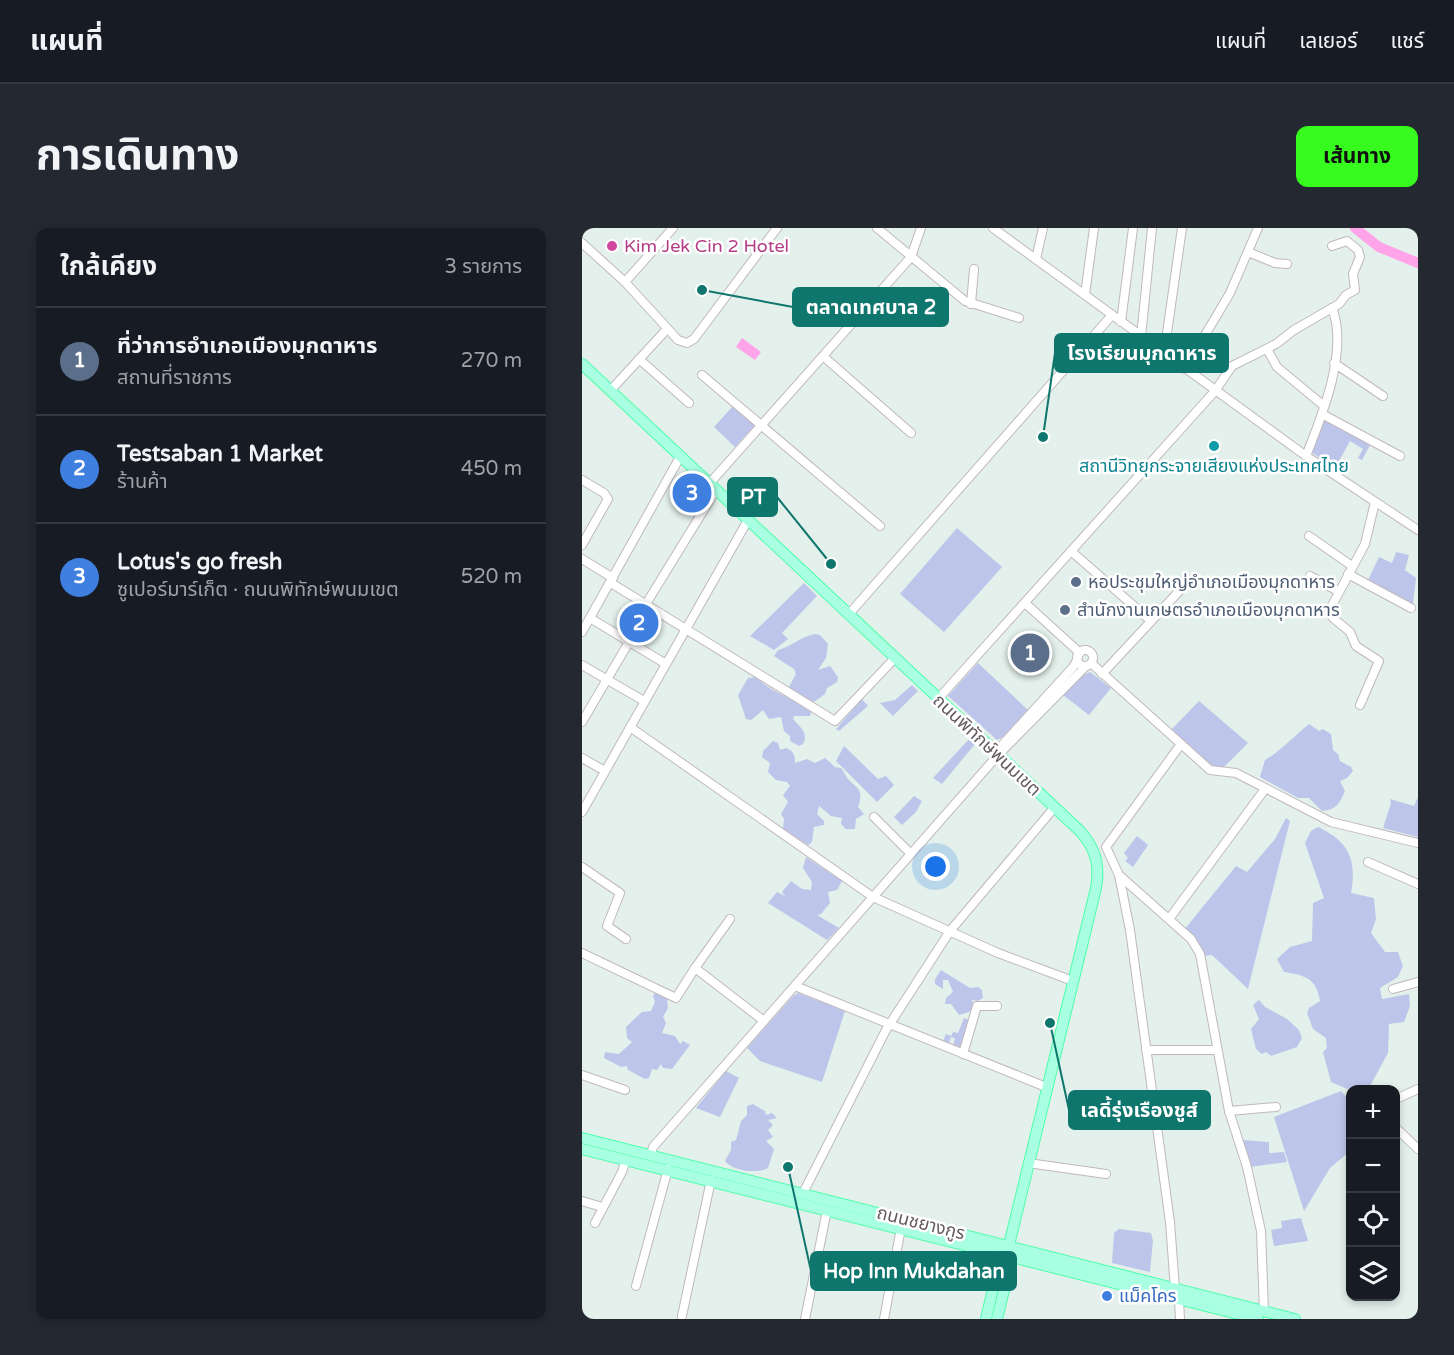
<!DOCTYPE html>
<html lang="th">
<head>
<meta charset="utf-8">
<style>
	body { margin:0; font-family:"Varela Round","Noto Sans Thai",sans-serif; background:#242831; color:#f1f3f6 }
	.controls { position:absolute; right:18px; bottom:18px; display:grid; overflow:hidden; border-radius:12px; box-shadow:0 3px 9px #0003 }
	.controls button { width:54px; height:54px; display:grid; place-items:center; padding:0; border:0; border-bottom:2px solid #363941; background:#171b24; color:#f1f3f6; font:30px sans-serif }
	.you { position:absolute; left:354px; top:639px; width:21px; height:21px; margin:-15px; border:4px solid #fff; border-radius:50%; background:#1a73e8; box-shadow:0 0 0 9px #1a73e833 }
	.badge { display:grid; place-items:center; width:39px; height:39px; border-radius:50%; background:#37fb1e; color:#fff; font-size:20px; font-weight:700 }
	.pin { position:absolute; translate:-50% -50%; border:3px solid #fff; box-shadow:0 2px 6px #0006 }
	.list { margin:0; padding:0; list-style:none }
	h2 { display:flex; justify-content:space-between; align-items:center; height:78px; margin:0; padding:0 24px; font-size:26px }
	h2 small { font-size:20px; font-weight:400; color:#9ea1a6 }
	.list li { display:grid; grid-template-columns:39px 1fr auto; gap:18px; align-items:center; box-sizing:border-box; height:108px; padding:0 24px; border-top:2px solid #363941 }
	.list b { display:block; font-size:22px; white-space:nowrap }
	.list p { margin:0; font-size:20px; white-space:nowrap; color:#9ea1a6 }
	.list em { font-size:20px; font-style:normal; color:#9ea1a6 }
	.icon { flex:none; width:33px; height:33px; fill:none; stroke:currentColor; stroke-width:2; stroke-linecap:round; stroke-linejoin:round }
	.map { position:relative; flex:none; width:836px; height:1091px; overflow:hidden; border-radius:12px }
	header { display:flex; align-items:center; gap:36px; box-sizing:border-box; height:84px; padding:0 30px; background:#171b24; border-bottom:2px solid #363941 }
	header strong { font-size:28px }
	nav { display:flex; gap:33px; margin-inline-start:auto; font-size:21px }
	.intro { display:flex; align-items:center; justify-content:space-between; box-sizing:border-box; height:144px; padding:0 36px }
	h1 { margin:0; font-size:42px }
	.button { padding:15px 27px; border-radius:12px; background:#37fb1e; color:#111; font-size:21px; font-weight:700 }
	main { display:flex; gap:36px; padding:0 36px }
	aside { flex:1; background:#171b24; border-radius:12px; box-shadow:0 3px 9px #0003 }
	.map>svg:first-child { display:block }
	.green { fill:#bdc6ea }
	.water { fill:#ffa4e9 }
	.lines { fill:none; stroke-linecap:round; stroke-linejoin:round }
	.river { stroke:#ffa4e9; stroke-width:10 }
	.minor-casing { stroke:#c1b8bd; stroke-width:10 }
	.major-casing { stroke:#4dffab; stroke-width:12 }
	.minor { stroke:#fff; stroke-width:8 }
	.major { stroke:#a9ffe1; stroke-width:10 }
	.hotel-dot { fill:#d1479c; stroke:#fff; stroke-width:2 }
	.culture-dot { fill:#0f9aa8; stroke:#fff; stroke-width:2 }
	.service-dot { fill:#5c6f8a; stroke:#fff; stroke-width:2 }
	.shop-dot { fill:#3f7fe0; stroke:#fff; stroke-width:2 }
	.labels { text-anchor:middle; stroke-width:5; stroke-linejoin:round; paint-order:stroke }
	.hotel-label { font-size:18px; fill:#b23c85; stroke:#fff; text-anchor:start }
	.culture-label { font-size:18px; fill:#0d838f; stroke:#fff }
	.service-label { font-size:18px; fill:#4e5e75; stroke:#fff; text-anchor:start }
	.street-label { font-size:18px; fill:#665b62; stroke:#fff }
	.shop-label { font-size:18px; fill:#366cbe; stroke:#fff; text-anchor:start }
	.leader { fill:none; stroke:#0f766e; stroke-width:2 }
	.callout-dot { fill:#0f766e; stroke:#fff; stroke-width:2 }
	.callout { fill:#0f766e; stroke:#0f766e; stroke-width:2 }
	.callout-label { font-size:20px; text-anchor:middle; font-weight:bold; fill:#fff }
</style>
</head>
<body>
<header>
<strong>แผนที่</strong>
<nav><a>แผนที่</a><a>เลเยอร์</a><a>แชร์</a></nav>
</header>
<div class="intro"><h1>การเดินทาง</h1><a class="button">เส้นทาง</a></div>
<main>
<aside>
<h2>ใกล้เคียง<small>3 รายการ</small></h2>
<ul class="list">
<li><span class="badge" style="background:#5c6f8a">1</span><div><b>ที่ว่าการอำเภอเมืองมุกดาหาร</b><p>สถานที่ราชการ</p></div><em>270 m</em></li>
<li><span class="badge" style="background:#3f7fe0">2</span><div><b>Testsaban 1 Market</b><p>ร้านค้า</p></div><em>450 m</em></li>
<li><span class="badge" style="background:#3f7fe0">3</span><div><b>Lotus's go fresh</b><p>ซูเปอร์มาร์เก็ต · ถนนพิทักษ์พนมเขต</p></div><em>520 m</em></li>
</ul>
</aside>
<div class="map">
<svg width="836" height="1091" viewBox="0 0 836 1091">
	<rect width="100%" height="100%" fill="#e3f0eb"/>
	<g class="green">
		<polygon points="151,178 173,197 153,219 132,199"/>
		<polygon points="741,191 789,215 780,232 776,230 781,221 768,213 753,240 729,224"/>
		<polygon points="375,300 420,339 362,404 318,366"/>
		<polygon points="814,324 827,327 823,342 834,350 831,376 786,352 797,329 810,335"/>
		<polygon points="222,355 235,368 200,405 206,411 192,422 168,408"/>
		<path d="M 233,406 L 238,407 L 246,416 L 244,430 L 236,442 L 248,438 L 256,449 L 255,454 L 245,460 L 243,466 L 232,474 L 208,462 L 207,459 L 214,446 L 212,441 L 192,428 L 196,422 C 209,419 219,408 233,406 Z"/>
		<polygon points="396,435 446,482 421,509 415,512 366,468"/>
		<polygon points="508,444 529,460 507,487 481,467 499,448"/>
		<path d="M 174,449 C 188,464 212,470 229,484 L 228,488 L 212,488 L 211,491 C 218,499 227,505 221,516 L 217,518 L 208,513 L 208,508 L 202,503 L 199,489 L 187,491 L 181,482 L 169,492 L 164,491 L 156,467 L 166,450 Z"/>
		<polygon points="330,457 336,463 311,488 298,475 313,472"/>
		<polygon points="280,471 286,478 257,503 254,501"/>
		<polygon points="617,473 666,515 641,540 632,540 589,502"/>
		<path d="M 727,496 L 737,503 L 741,501 L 749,506 L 751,522 L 756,526 L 758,533 L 769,539 L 771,543 L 765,550 L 758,553 L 763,563 C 758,575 754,582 740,583 L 727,570 L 716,570 L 678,549 L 683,532 C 700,522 711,509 727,496 Z"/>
		<polygon points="387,511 393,516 360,556 351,550"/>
		<path d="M 191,513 L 196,515 L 198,522 L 204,520 C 212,523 213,527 213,535 L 225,531 L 233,535 L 243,530 L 253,539 L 259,540 C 261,542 262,545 264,548 C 270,559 284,558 276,579 L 282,586 L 274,591 L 273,601 L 264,601 L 259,596 L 260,590 L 249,588 L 237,578 L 235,586 L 242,593 L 242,597 L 232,599 L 230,614 L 226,617 L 201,601 L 202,591 L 199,586 L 206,574 L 201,567 L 208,558 L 205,554 L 194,552 L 186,544 L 188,535 L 180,529 L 181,523 Z"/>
		<polygon points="262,518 296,551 304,548 312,557 295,574 254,533"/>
		<polygon points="332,568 340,573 334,584 320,597 312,589"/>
		<polygon points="836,569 836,609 801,600 809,575 808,571 832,578"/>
		<polygon points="704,590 708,593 666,761 630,727 621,728 602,702 654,638 665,644 693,611"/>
		<path d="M 736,599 C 767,614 775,631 769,665 L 792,670 L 794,691 L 789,705 L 803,724 L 816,724 L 821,738 L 816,749 L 798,760 L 800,771 L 827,766 L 828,778 L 822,794 L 807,796 L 806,825 L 788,858 L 765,861 L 749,854 L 741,824 L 745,820 L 744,810 L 731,801 L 725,785 L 727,780 L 738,773 C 735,750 722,747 702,744 L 695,731 L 708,719 L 730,713 L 731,675 L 742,670 L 723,615 L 729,603 Z"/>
		<polygon points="555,608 566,617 551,639 543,633 546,630 542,625"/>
		<polygon points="224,629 260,653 255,662 246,664 248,675 239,686 235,687 257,700 245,712 186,675 195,664 203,668 200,664 209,653 220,661 229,662 230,654 221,640"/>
		<polygon points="359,742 388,760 396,759 400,762 401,770 396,773 390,772 392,778 387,784 377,787 369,776 363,776 364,770 371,764 366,752 361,752 361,761 353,756 353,751"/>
		<polygon points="73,765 85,770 86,780 81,789 84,795 80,805 93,808 98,816 101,813 108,817 90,841 81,840 79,836 75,842 70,841 67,850 63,851 46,842 45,838 39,839 22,830 23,824 37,826 50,814 45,810 44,799 60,784 69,783 73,774 71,768"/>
		<polygon points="216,765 263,783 240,854 178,833 165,820 211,768"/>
		<polygon points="677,772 683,779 705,791 717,802 720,810 715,819 689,828 684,824 680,826 674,821 669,801 677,791 671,777"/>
		<polygon points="382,790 388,792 380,821 371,817 373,810 369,809 367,815 361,813 364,806 369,808 371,804 376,805"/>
		<polygon points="144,843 157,850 138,889 114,880"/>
		<polygon points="759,863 768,873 768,923 748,940 722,983 692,889"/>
		<path d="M 171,876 L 183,883 L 184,887 L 190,885 L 195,890 L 186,892 L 191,897 L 186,902 L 191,909 L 184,913 L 192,921 L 186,940 C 175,946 150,943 143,933 L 149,922 L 149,914 L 154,912 L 159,893 L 165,887 L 165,878 Z"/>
		<polygon points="660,912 687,914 687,925 702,924 705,934 668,939"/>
		<polygon points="719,990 726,1013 692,1018 689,1002 700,1000 699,993"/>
		<polygon points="537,1001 569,1005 571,1013 568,1044 530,1035 532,1005"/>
	</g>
	<polygon class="water" points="160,110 179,124 173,132 154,119"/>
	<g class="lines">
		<polyline class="river" points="773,0 797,19 836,35"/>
		<defs>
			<g id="minor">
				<polyline points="295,0 383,73 437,90"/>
				<polyline points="411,0 724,228 836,302"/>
				<polyline points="0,15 43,54 96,112 105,115 112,111 195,0"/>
				<polyline points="666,24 693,35 705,36"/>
				<polyline points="454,31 461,0"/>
				<polyline points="43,54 91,0"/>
				<polyline points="503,67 512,0"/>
				<polyline points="389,76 392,41"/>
				<polyline points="539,94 551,0"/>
				<polyline points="559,109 570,0"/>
				<polyline points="685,121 695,139 742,178"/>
				<polyline points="582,126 600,0"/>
				<polyline points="242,129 329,205"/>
				<polyline points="57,131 107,175"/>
				<polyline points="752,135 801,168"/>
				<polyline points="603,141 648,65 676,0"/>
				<polyline points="120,147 298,298"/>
				<polyline points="28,163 85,101"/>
				<polyline points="740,186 818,228"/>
				<path d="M 724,228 C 740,188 767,122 750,80"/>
				<polyline points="0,252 22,265 26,271 0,317"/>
				<polyline points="127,256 329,29 339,0"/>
				<polyline points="727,308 770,338"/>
				<polyline points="489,323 569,393"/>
				<polyline points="0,331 31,350"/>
				<polyline points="766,346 829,380"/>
				<polyline points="728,348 756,363"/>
				<polyline points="29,355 253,493 313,430"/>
				<polyline points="443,375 498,425"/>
				<polyline points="64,376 134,262"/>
				<polyline points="267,386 530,87"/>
				<polyline points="8,390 84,436"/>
				<polyline points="0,404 98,229"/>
				<circle cx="503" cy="430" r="8"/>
				<polyline points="509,435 628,542 654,545 749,594 836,615"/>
				<polyline points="0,437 62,473"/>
				<polyline points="520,446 600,360"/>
				<polyline points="356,471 633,163 650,138 694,116 712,102 757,76 764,67 773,62 771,46 778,29 776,22 765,13 750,18"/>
				<polyline points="778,477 797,433 774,418 768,404 751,390 747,383 783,316 793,274"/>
				<polyline points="0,494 47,414"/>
				<polyline points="48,499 291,669 416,725 491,753"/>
				<polyline points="418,524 421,516 492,438 496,429"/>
				<polyline points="0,530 23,543"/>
				<polyline points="0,584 166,292"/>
				<polyline points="292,589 328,625"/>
				<polyline points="786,634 836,656"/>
				<polyline points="0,639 38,665 25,698 44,711"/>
				<polyline points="537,647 609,711 618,726 647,883 665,939 679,1003 682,1084"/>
				<polyline points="148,691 113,740 182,793"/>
				<polyline points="587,691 683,561"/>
				<polyline points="0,725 94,770 113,740"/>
				<polyline points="213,758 464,859"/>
				<polyline points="811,761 836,754"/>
				<polyline points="564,822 634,822"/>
				<polyline points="381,826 395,778 415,778"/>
				<polyline points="0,847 43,862"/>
				<polyline points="814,871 836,861"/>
				<polyline points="647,883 694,879"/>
				<polyline points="814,900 836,921"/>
				<polyline points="69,927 71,919 416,527 504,438"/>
				<polyline points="446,935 524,946"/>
				<polyline points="221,965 304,802 368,703 472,580"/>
				<polyline points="0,973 20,979"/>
				<polyline points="13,995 40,944 44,931"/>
				<polyline points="54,1058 86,941"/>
				<polyline points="593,1061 588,994 548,702 537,647 524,619 599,516"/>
				<polyline points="597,1072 598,1091"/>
				<polyline points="100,1088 129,952"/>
				<polyline points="223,1091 245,982"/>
				<polyline points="302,1091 319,1000"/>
			</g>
			<g id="major">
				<path d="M 0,136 L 499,604 C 514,622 518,637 514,660 L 427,1017 L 417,1035 L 404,1091"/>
				<polyline points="0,910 713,1091"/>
				<polyline points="0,921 676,1091"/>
				<polyline points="415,1091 430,1029 429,1024"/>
			</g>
		</defs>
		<use href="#minor" class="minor-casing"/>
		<use href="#major" class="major-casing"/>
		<use href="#minor" class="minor"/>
		<use href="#major" class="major"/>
	</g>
	<circle class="hotel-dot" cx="30" cy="18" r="6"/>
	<circle class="culture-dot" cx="632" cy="218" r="6"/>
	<g class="service-dot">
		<circle cx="494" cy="354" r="6"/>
		<circle cx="483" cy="382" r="6"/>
	</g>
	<circle class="shop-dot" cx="525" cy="1068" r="6"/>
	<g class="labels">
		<g class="hotel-label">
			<text x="42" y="24">Kim Jek Cin 2 Hotel</text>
		</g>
		<g class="culture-label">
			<text x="632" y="244">สถานีวิทยุกระจายเสียงแห่งประเทศไทย</text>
		</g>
		<g class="service-label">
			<text x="506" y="360">หอประชุมใหญ่อำเภอเมืองมุกดาหาร</text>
			<text x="495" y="388">สำนักงานเกษตรอำเภอเมืองมุกดาหาร</text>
		</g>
		<g class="street-label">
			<text transform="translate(405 517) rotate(43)" y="6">ถนนพิทักษ์พนมเขต</text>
			<text transform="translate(339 995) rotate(14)" y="6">ถนนชยางกูร</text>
		</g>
		<g class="shop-label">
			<text x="537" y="1074">แม็คโคร</text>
		</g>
	</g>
	<path class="leader" d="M120 62L211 79M461 209L473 125M249 336L195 269M468 795L487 882M206 939L229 1043"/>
	<g class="callout-dot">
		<circle cx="120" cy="62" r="6"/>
		<circle cx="461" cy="209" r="6"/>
		<circle cx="249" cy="336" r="6"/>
		<circle cx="468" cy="795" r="6"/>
		<circle cx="206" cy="939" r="6"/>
	</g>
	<g class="callout">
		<rect x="211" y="60" width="155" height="38" rx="6"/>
		<rect x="473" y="106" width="173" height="38" rx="6"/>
		<rect x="146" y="250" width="49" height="38" rx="6"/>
		<rect x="487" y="863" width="141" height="38" rx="6"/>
		<rect x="229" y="1024" width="205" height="38" rx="6"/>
	</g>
	<g class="callout-label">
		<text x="289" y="86">ตลาดเทศบาล 2</text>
		<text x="560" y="132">โรงเรียนมุกดาหาร</text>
		<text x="171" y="276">PT</text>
		<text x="557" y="889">เลดี้รุ่งเรืองชูส์</text>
		<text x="332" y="1050">Hop Inn Mukdahan</text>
	</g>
</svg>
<div class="controls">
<button>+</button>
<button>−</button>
<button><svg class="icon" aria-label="locate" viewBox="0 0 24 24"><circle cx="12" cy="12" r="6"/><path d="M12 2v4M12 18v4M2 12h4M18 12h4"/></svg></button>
<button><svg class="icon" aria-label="layers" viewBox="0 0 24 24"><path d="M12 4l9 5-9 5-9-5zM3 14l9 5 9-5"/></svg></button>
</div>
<div class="you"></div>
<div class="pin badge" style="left:448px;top:425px;background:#5c6f8a">1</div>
<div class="pin badge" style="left:57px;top:395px;background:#3f7fe0">2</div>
<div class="pin badge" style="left:110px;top:265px;background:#3f7fe0">3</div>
</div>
</main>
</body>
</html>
